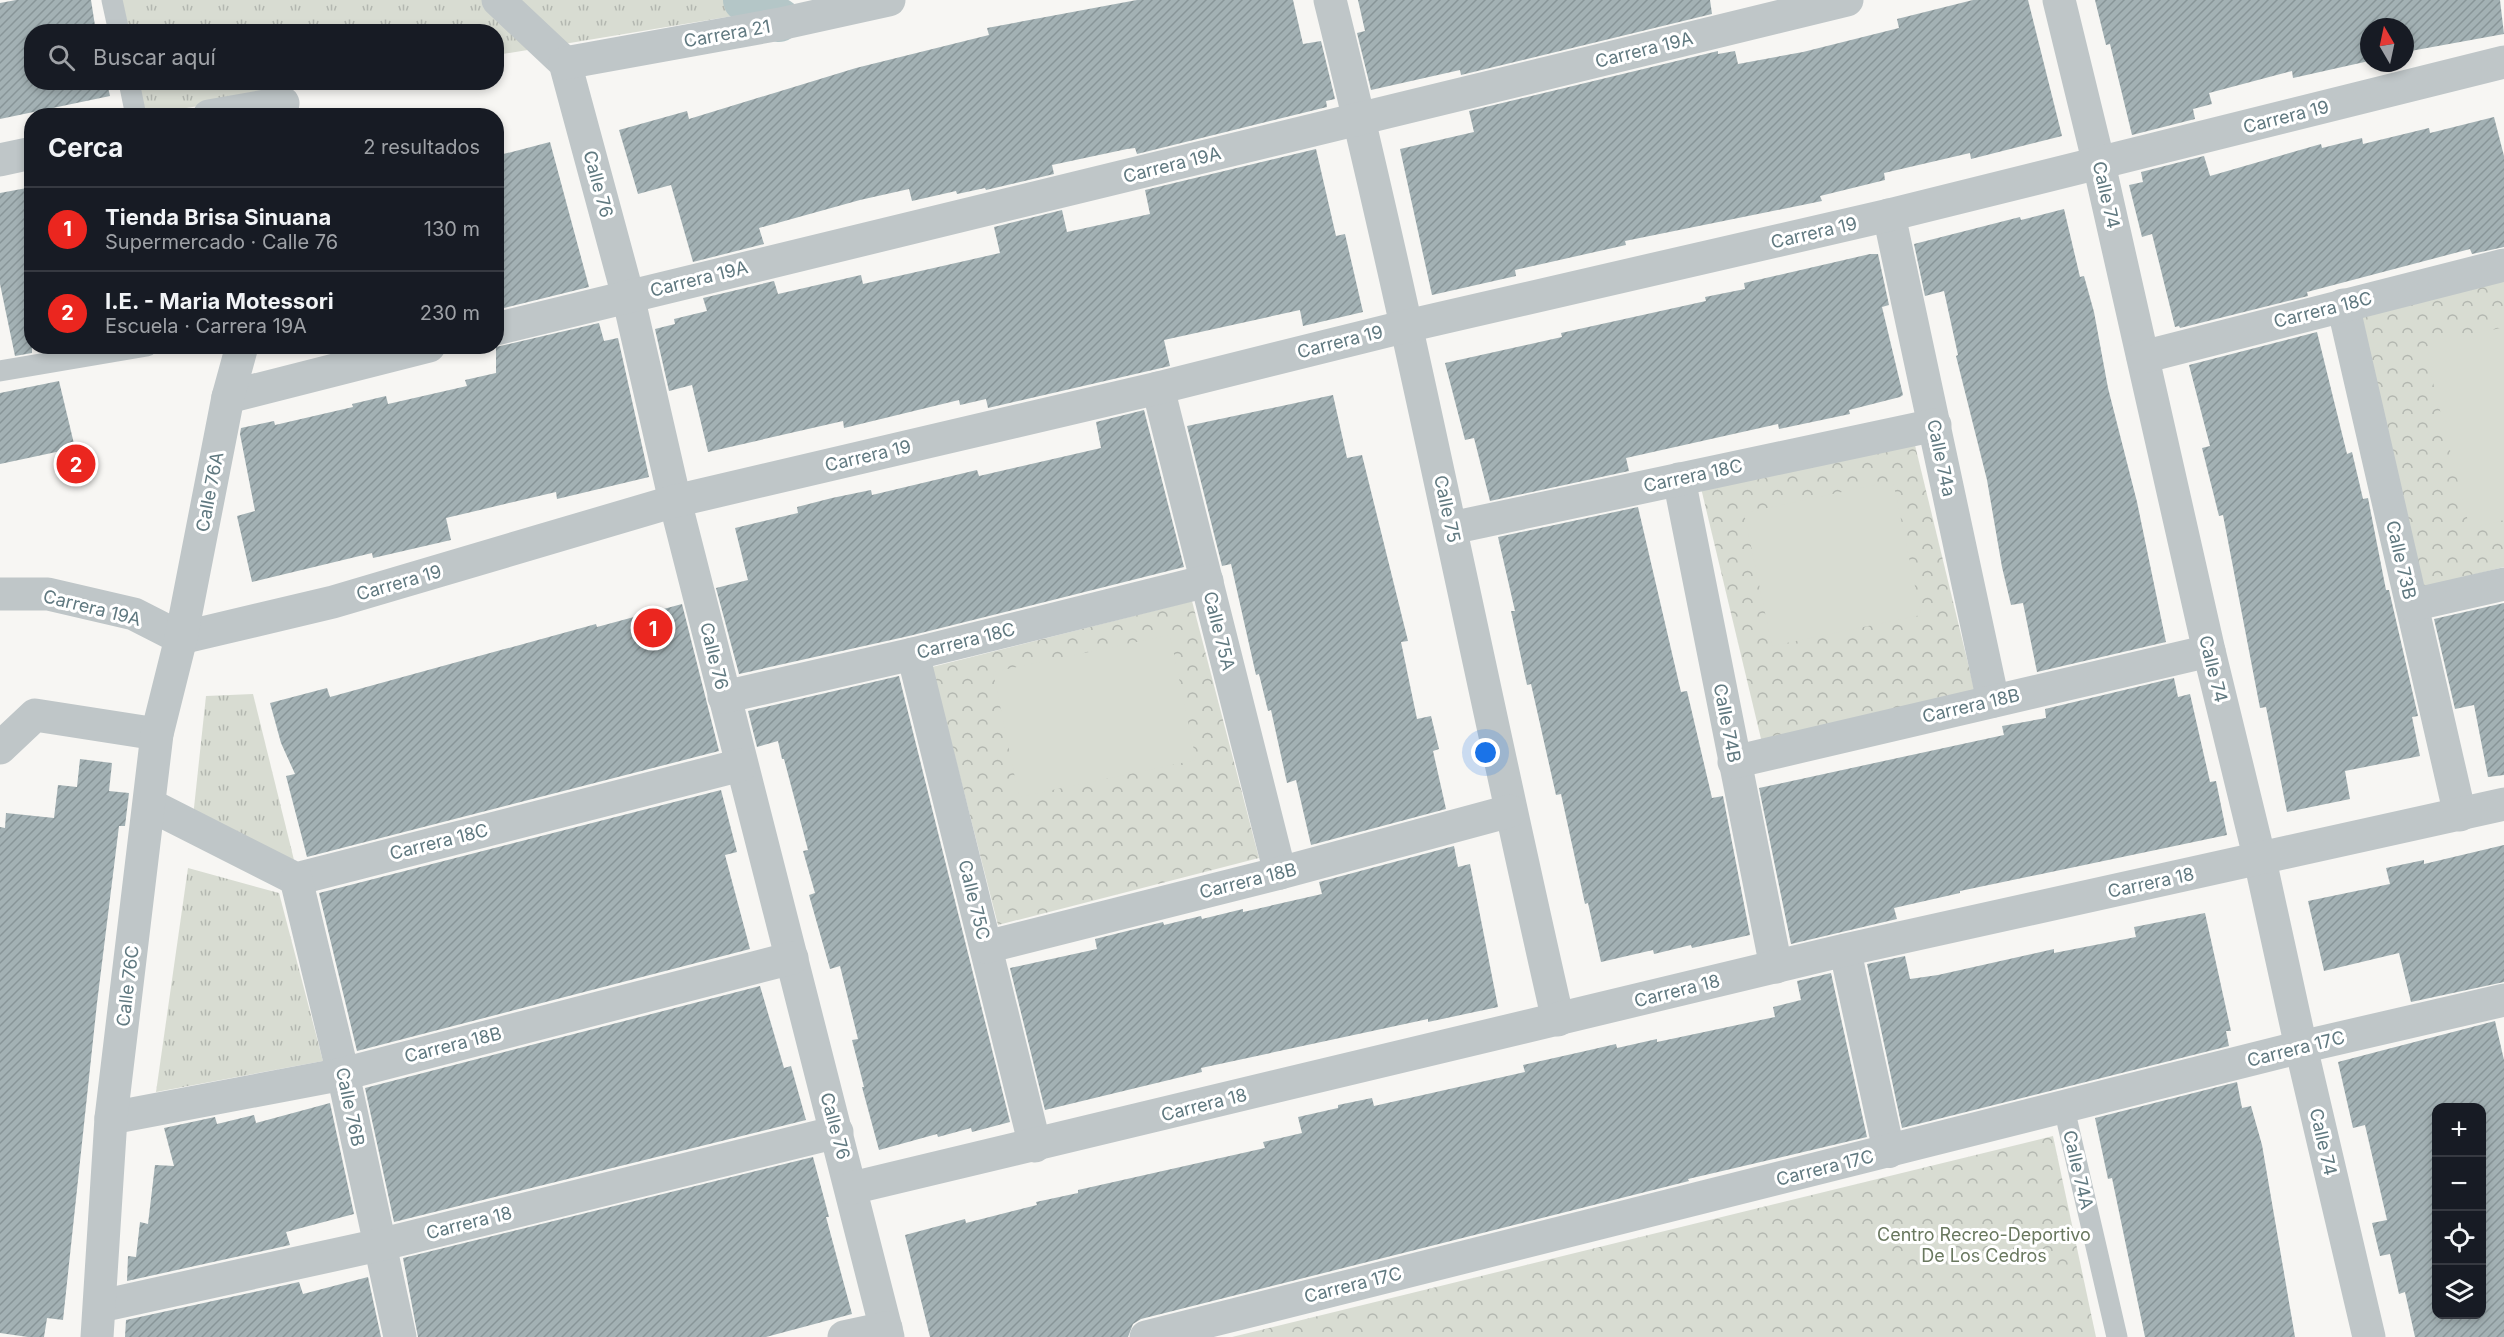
<!DOCTYPE html>
<html lang="es">
<head>
<meta charset="utf-8">
<style>
	body { margin:0; font-family:Inter,sans-serif; background:#20242c; color:#f1f3f6 }
	.controls { position:absolute; right:18px; bottom:18px; display:grid; overflow:hidden; border-radius:12px; box-shadow:0 3px 9px #0003 }
	.controls button { width:54px; height:54px; display:grid; place-items:center; padding:0; border:0; border-bottom:2px solid #363941; background:#171b24; color:#f1f3f6; font:30px sans-serif }
	.compass { position:absolute; left:2360px; top:18px; width:54px; height:54px; border-radius:50%; background:#171b24; box-shadow:0 3px 9px #0003; rotate:351deg }
	.you { position:absolute; left:1486px; top:753px; width:21px; height:21px; margin:-15px; border:4px solid #fff; border-radius:50%; background:#1a73e8; box-shadow:0 0 0 9px #1a73e833 }
	.badge { display:grid; place-items:center; width:39px; height:39px; border-radius:50%; background:#eb261f; color:#fff; font-size:20px; font-weight:700 }
	.pin { position:absolute; translate:-50% -50%; border:3px solid #fff; box-shadow:0 2px 6px #0006 }
	.list { margin:0; padding:0; list-style:none }
	h2 { display:flex; justify-content:space-between; align-items:center; height:78px; margin:0; padding:0 24px; font-size:26px }
	h2 small { font-size:20px; font-weight:400; color:#9ea1a6 }
	.list li { display:grid; grid-template-columns:39px 1fr auto; gap:18px; align-items:center; box-sizing:border-box; height:84px; padding:0 24px; border-top:2px solid #363941 }
	.list b { display:block; font-size:22px; white-space:nowrap }
	.list p { margin:0; font-size:20px; white-space:nowrap; color:#9ea1a6 }
	.list em { font-size:20px; font-style:normal; color:#9ea1a6 }
	.icon { flex:none; width:33px; height:33px; fill:none; stroke:currentColor; stroke-width:2; stroke-linecap:round; stroke-linejoin:round }
	.map { position:relative; flex:none; width:2504px; height:1337px; overflow:hidden }
	.search { position:absolute; background:#171b24; box-shadow:0 3px 9px #0003; left:24px; top:24px; width:480px; height:66px; display:flex; align-items:center; gap:15px; box-sizing:border-box; padding:0 21px; border-radius:24px; color:#9ea1a6; font-size:22px }
	.panel { position:absolute; background:#171b24; box-shadow:0 3px 9px #0003; left:24px; top:108px; width:480px; height:246px; border-radius:24px }
	.map>svg:first-child { display:block }
	.grass { fill:url(#grass-tufts) }
	.forest { fill:url(#forest-crowns) }
	.garden { fill:#d8dcd2 }
	.lines { fill:none; stroke-linecap:round; stroke-linejoin:round }
	.canal { stroke:#b4c6c7; stroke-width:44 }
	.building { fill:url(#building-hatch); fill-rule:evenodd }
	.service { stroke:#bfc6c8; stroke-width:21 }
	.pedestrian { stroke:#bfc6c8; stroke-width:32 }
	.minor { stroke:#bfc6c8; stroke-width:33 }
	.labels { text-anchor:middle; stroke-width:6; stroke-linejoin:round; paint-order:stroke }
	.street-label { font-size:18px; fill:#607980; stroke:#fff }
	.park-label { font-size:18px; fill:#69785f; stroke:#fff }
</style>
</head>
<body>
<div class="map">
<svg width="2504" height="1337" viewBox="0 0 2504 1337">
	<defs>
		<pattern id="grass-tufts" width="24" height="20" patternUnits="userSpaceOnUse" patternTransform="scale(1.5)"><rect width="24" height="20" fill="#d8dcd2"/><path d="M3 7l-1-3M5 7V3M7 7l1-3M15 17l-1-3M17 17v-4M19 17l1-3" fill="none" stroke="#b3b7b0"/></pattern>
		<pattern id="forest-crowns" width="20" height="18" patternUnits="userSpaceOnUse" patternTransform="scale(1.5)"><rect width="20" height="18" fill="#d8dcd2"/><path d="M2 6a3 3 0 1 1 6 0M12 15a3 3 0 1 1 6 0" fill="none" stroke="#b3b7b0"/></pattern>
		<pattern id="building-hatch" width="6" height="6" patternUnits="userSpaceOnUse" patternTransform="scale(1.5)"><rect width="6" height="6" fill="#a3b1b4"/><path d="M-1 1l2-2M0 6l6-6M5 7l2-2" fill="none" stroke="#889598"/></pattern>
	</defs>
	<rect width="100%" height="100%" fill="#f7f6f3"/>
	<g class="grass">
		<polygon points="122,0 728,0 751,13 497,55 496,32 129,31"/>
		<polygon points="139,82 335,83 145,115"/>
		<polygon points="253,694 294,860 193,817 206,696"/>
		<polygon points="188,868 279,893 323,1061 156,1092"/>
	</g>
	<g class="forest">
		<polygon points="2504,279 2504,567 2417,589 2351,316"/>
		<polygon points="1913,437 1975,692 1762,743 1701,488"/>
		<polygon points="1192,601 1259,858 998,925 932,667"/>
		<polygon points="2053,1136 2096,1337 1232,1337"/>
	</g>
	<g class="garden">
		<polygon points="2504,327 2504,520 2470,529 2424,347"/>
		<polygon points="1893,481 1921,615 1772,646 1744,513"/>
		<polygon points="1170,635 1196,760 1019,797 993,672"/>
	</g>
	<g class="lines">
		<polyline class="canal" points="745,0 779,20"/>
	</g>
	<g class="building">
		<polygon points="16,0 91,0 96,32 32,32 32,82 107,82 110,96 0,119 0,3"/>
		<polygon points="1137,0 1293,0 1303,44 1321,41 1335,99 1326,101 1327,107 1137,154 1135,148 1127,149 1052,165 1054,174 986,190 985,188 957,194 956,191 912,201 909,189 860,200 759,228 764,244 693,262 671,185 638,194 619,130 687,111 689,119 856,68 989,35 987,28"/>
		<polygon points="1358,0 1710,0 1712,14 1461,75 1460,70 1371,90 1357,33 1365,31"/>
		<polygon points="1973,0 2028,0 2062,136 1971,159 1970,153 1884,173 1885,180 1820,196 1822,201 1625,241 1626,245 1515,270 1516,276 1432,295 1400,149 1474,132 1469,111 1718,51 1718,54 1735,51 1738,64 1803,52 1899,28 1897,19"/>
		<polygon points="2095,0 2500,0 2504,34 2405,52 2405,27 2369,27 2369,61 2293,78 2292,71 2209,93 2212,104 2193,109 2195,119 2132,135 2110,44 2106,45"/>
		<polygon points="2494,117 2504,156 2504,247 2472,254 2470,249 2307,292 2308,296 2180,328 2179,326 2175,327 2152,234 2142,237 2129,185 2143,182 2141,172 2204,156 2210,176 2321,144 2322,148 2362,138 2363,144 2429,128 2430,133"/>
		<polygon points="550,142 589,287 496,310 496,156"/>
		<polygon points="1316,149 1336,236 1345,234 1363,312 1303,326 1300,310 1164,340 1170,366 988,408 986,399 960,405 959,400 844,428 843,421 708,452 692,385 669,391 655,329 675,324 674,319 707,311 703,298 774,281 778,294 861,275 863,284 1000,253 994,227 1062,210 1067,232 1150,214 1145,190"/>
		<polygon points="32,187 32,353 15,356 0,284 0,193"/>
		<polygon points="2064,209 2080,277 2084,276 2094,312 2108,388 2137,502 2166,642 2037,672 2023,603 2011,605 2002,567 1987,480 1956,356 1958,355 1944,291 1925,296 1914,244 2020,217 2021,220"/>
		<polygon points="1870,254 1878,254 1889,305 1882,307 1903,395 1900,397 1849,410 1850,414 1779,429 1778,424 1626,458 1629,471 1490,501 1474,438 1465,440 1445,363 1562,337 1561,333 1706,301 1705,297 1745,289 1744,283"/>
		<polygon points="599,323 604,341 618,338 649,477 557,499 556,492 446,518 451,540 373,558 372,553 252,582 237,516 255,511 240,434 241,428 274,421 275,425 353,407 352,404 386,396 388,404 467,386 465,380 496,373 496,347"/>
		<polygon points="2317,332 2347,454 2352,452 2363,499 2368,498 2386,590 2389,590 2418,716 2412,717 2420,756 2345,771 2350,799 2287,812 2266,707 2260,708 2223,515 2219,516 2202,448 2210,446 2189,365"/>
		<polygon points="59,381 75,448 0,464 0,393"/>
		<polygon points="1333,395 1347,458 1362,455 1408,641 1401,642 1417,719 1431,716 1439,749 1433,751 1446,809 1311,845 1296,780 1287,783 1271,710 1268,711 1259,674 1256,675 1231,564 1222,566 1187,426"/>
		<polygon points="1144,410 1184,567 909,636 739,674 716,588 748,580 735,528 798,513 797,507 832,498 871,490 872,495 977,470 979,476 1101,448 1096,422"/>
		<polygon points="1638,507 1681,692 1687,691 1712,798 1723,796 1750,935 1692,948 1691,945 1654,954 1653,950 1601,962 1588,903 1585,904 1561,794 1556,795 1531,684 1527,685 1511,611 1515,611 1498,537"/>
		<polygon points="2504,603 2504,775 2488,777 2474,705 2455,709 2434,619"/>
		<polygon points="682,604 719,751 307,857 286,776 295,774 281,743 270,703 327,688 330,697 596,624 597,627"/>
		<polygon points="899,676 1010,1122 972,1132 971,1128 938,1137 937,1134 879,1150 862,1087 864,1087 852,1040 858,1039 840,966 830,969 809,895 815,893 803,851 808,850 784,759 782,759 778,741 757,747 748,711"/>
		<polygon points="2174,678 2178,697 2190,694 2210,782 2216,781 2227,835 1960,891 1960,893 1894,908 1897,919 1791,944 1759,788 2004,735 2002,726 2046,718 2045,709"/>
		<polygon points="80,759 112,763 109,791 129,793 125,826 119,826 97,1003 63,1320 47,1318 44,1337 28,1337 0,1333 0,827 5,828 6,813 54,818 58,785 77,787"/>
		<polygon points="721,790 737,852 725,855 750,949 357,1051 319,893"/>
		<polygon points="2504,845 2504,982 2411,1002 2399,953 2324,971 2308,901 2390,884 2386,868 2424,860 2424,864"/>
		<polygon points="1454,846 1458,867 1470,864 1498,1007 1428,1022 1428,1019 1201,1068 1202,1072 1045,1110 1010,968 1097,949 1095,939 1163,922 1164,925 1201,916 1202,919 1243,909 1243,912 1322,894 1319,882"/>
		<polygon points="2205,913 2231,1031 2226,1031 2229,1046 1902,1128 1867,964 1905,956 1910,979 1938,975 2054,949 2054,953 2136,937 2134,927"/>
		<polygon points="1831,973 1867,1137 1688,1179 1689,1181 1141,1319 1133,1324 1128,1337 930,1337 905,1235 965,1219 966,1223 1037,1205 1036,1202 1078,1193 1078,1190 1265,1148 1263,1142 1302,1133 1298,1117 1338,1108 1338,1105 1372,1098 1374,1106 1525,1072 1523,1065 1581,1052 1616,1044 1617,1048 1657,1039 1657,1042 1775,1017 1773,1007 1801,1000 1797,981"/>
		<polygon points="760,986 784,1068 791,1066 806,1120 394,1222 365,1088"/>
		<path d="M 2495,1021 L 2504,1060 L 2504,1337 L 2415,1337 L 2405,1292 L 2399,1294 L 2390,1254 L 2380,1256 L 2372,1223 L 2387,1220 L 2365,1125 L 2353,1128 L 2338,1062 ZM 2436,1107 L 2481,1107 L 2481,1314 L 2436,1314 Z"/>
		<polygon points="2237,1082 2242,1108 2251,1106 2262,1145 2295,1337 2145,1337 2112,1178 2108,1179 2095,1118"/>
		<polygon points="330,1103 354,1214 286,1232 290,1245 127,1281 128,1256 136,1257 140,1222 148,1224 155,1165 174,1166 164,1128 215,1117 217,1124 254,1115 256,1123"/>
		<polygon points="813,1157 829,1217 826,1217 852,1314 766,1337 418,1337 403,1258"/>
		<polygon points="368,1277 381,1337 125,1337 126,1320 299,1282 303,1294"/>
	</g>
	<g class="lines">
		<g class="service">
			<polyline points="112,0 119,32"/>
			<polyline points="129,82 136,116"/>
			<polyline points="0,371 147,346"/>
			<polyline points="2064,1108 2117,1337"/>
		</g>
		<polyline class="pedestrian" points="1845,950 1889,1152"/>
		<g class="minor">
			<polyline points="498,0 565,63 628,296 675,501 888,1337"/>
			<path d="M 1330,0 C 1414,338 1480,680 1558,1020"/>
			<polyline points="2059,0 2099,164 2209,651 2260,860 2301,1047 2369,1337"/>
			<polyline points="565,63 780,24 889,0"/>
			<polyline points="209,116 283,103 281,116"/>
			<polyline points="0,160 32,153"/>
			<polyline points="1889,215 1993,701"/>
			<polyline points="2343,305 2460,815"/>
			<polyline points="496,329 1847,0"/>
			<polyline points="2143,357 2504,265"/>
			<polyline points="1158,388 1280,873"/>
			<polyline points="228,397 429,346"/>
			<polyline points="1679,479 1776,967"/>
			<polyline points="1451,528 1935,425"/>
			<polyline points="0,594 48,594 134,614 181,638"/>
			<polyline points="2412,605 2504,584"/>
			<polyline points="181,638 333,602 675,501 1158,388 1407,326 1889,215 2504,62"/>
			<polyline points="913,654 1035,1146"/>
			<polyline points="724,697 913,654 1207,581"/>
			<polyline points="0,748 35,715 157,734"/>
			<polyline points="1734,762 2209,651"/>
			<polyline points="150,805 296,879 741,765"/>
			<polyline points="296,879 343,1074 400,1337"/>
			<polyline points="986,947 1280,873 1510,811"/>
			<polyline points="111,1118 343,1074 792,958"/>
			<polyline points="852,1188 1845,950 2504,804"/>
			<polyline points="101,1306 379,1245 837,1132"/>
			<polyline points="97,1337 111,1118 157,734 181,638 228,397 242,346"/>
			<polyline points="844,1337 886,1328"/>
			<polyline points="1146,1337 2301,1047 2504,1000"/>
		</g>
	</g>
	<g class="labels">
		<g class="street-label">
			<text transform="translate(727 34) rotate(-10)" y="6">Carrera 21</text>
			<text transform="translate(1644 50) rotate(-14)" y="6">Carrera 19A</text>
			<text transform="translate(2286 117) rotate(-14)" y="6">Carrera 19</text>
			<text transform="translate(1172 165) rotate(-14)" y="6">Carrera 19A</text>
			<text transform="translate(598 184) rotate(75)" y="6">Calle 76</text>
			<text transform="translate(2106 195) rotate(77)" y="6">Calle 74</text>
			<text transform="translate(1814 233) rotate(-13)" y="6">Carrera 19</text>
			<text transform="translate(699 279) rotate(-14)" y="6">Carrera 19A</text>
			<text transform="translate(2323 310) rotate(-14)" y="6">Carrera 18C</text>
			<text transform="translate(1340 342) rotate(-14)" y="6">Carrera 19</text>
			<text transform="translate(868 456) rotate(-13)" y="6">Carrera 19</text>
			<text transform="translate(1941 458) rotate(78)" y="6">Calle 74a</text>
			<text transform="translate(1693 476) rotate(-12)" y="6">Carrera 18C</text>
			<text transform="translate(210 492) rotate(-79)" y="6">Calle 76A</text>
			<text transform="translate(1447 509) rotate(78)" y="6">Calle 75</text>
			<text transform="translate(2401 560) rotate(77)" y="6">Calle 73B</text>
			<text transform="translate(399 583) rotate(-16)" y="6">Carrera 19</text>
			<text transform="translate(92 608) rotate(14)" y="6">Carrera 19A</text>
			<text transform="translate(1219 631) rotate(76)" y="6">Calle 75A</text>
			<text transform="translate(966 641) rotate(-14)" y="6">Carrera 18C</text>
			<text transform="translate(714 656) rotate(76)" y="6">Calle 76</text>
			<text transform="translate(2213 669) rotate(76)" y="6">Calle 74</text>
			<text transform="translate(1971 706) rotate(-13)" y="6">Carrera 18B</text>
			<text transform="translate(1727 723) rotate(79)" y="6">Calle 74B</text>
			<text transform="translate(439 842) rotate(-14)" y="6">Carrera 18C</text>
			<text transform="translate(1248 881) rotate(-14)" y="6">Carrera 18B</text>
			<text transform="translate(2151 883) rotate(-12)" y="6">Carrera 18</text>
			<text transform="translate(974 900) rotate(76)" y="6">Calle 75C</text>
			<text transform="translate(128 986) rotate(-83)" y="6">Calle 76C</text>
			<text transform="translate(1677 991) rotate(-14)" y="6">Carrera 18</text>
			<text transform="translate(453 1045) rotate(-14)" y="6">Carrera 18B</text>
			<text transform="translate(2296 1049) rotate(-14)" y="6">Carrera 17C</text>
			<text transform="translate(1204 1105) rotate(-14)" y="6">Carrera 18</text>
			<text transform="translate(350 1107) rotate(78)" y="6">Calle 76B</text>
			<text transform="translate(835 1126) rotate(75)" y="6">Calle 76</text>
			<text transform="translate(2323 1142) rotate(77)" y="6">Calle 74</text>
			<text transform="translate(1825 1168) rotate(-14)" y="6">Carrera 17C</text>
			<text transform="translate(2078 1170) rotate(77)" y="6">Calle 74A</text>
			<text transform="translate(469 1223) rotate(-14)" y="6">Carrera 18</text>
			<text transform="translate(1353 1285) rotate(-14)" y="6">Carrera 17C</text>
		</g>
		<g class="park-label">
			<text x="1984" y="1241">Centro Recreo-Deportivo<tspan x="1984" dy="21">De Los Cedros</tspan></text>
		</g>
	</g>
</svg>
<div class="controls">
<button>+</button>
<button>−</button>
<button><svg class="icon" aria-label="locate" viewBox="0 0 24 24"><circle cx="12" cy="12" r="6"/><path d="M12 2v4M12 18v4M2 12h4M18 12h4"/></svg></button>
<button><svg class="icon" aria-label="layers" viewBox="0 0 24 24"><path d="M12 4l9 5-9 5-9-5zM3 14l9 5 9-5"/></svg></button>
</div>
<svg class="compass" viewBox="-18 -18 36 36"><path d="M0-13l5 13h-10z" fill="#e53935"/><path d="M0 13l5-13h-10z" fill="#9ea1a6"/></svg>
<div class="you"></div>
<div class="pin badge" style="left:653px;top:628px">1</div>
<div class="pin badge" style="left:76px;top:464px">2</div>
<div class="search"><svg class="icon" aria-label="search" viewBox="0 0 24 24"><circle cx="10" cy="10" r="6"/><path d="M15 15l6 6"/></svg>Buscar aquí</div>
<section class="panel">
<h2>Cerca<small>2 resultados</small></h2>
<ul class="list">
<li><span class="badge">1</span><div><b>Tienda Brisa Sinuana</b><p>Supermercado · Calle 76</p></div><em>130 m</em></li>
<li><span class="badge">2</span><div><b>I.E. - Maria Motessori</b><p>Escuela · Carrera 19A</p></div><em>230 m</em></li>
</ul>
</section>
</div>
</body>
</html>
